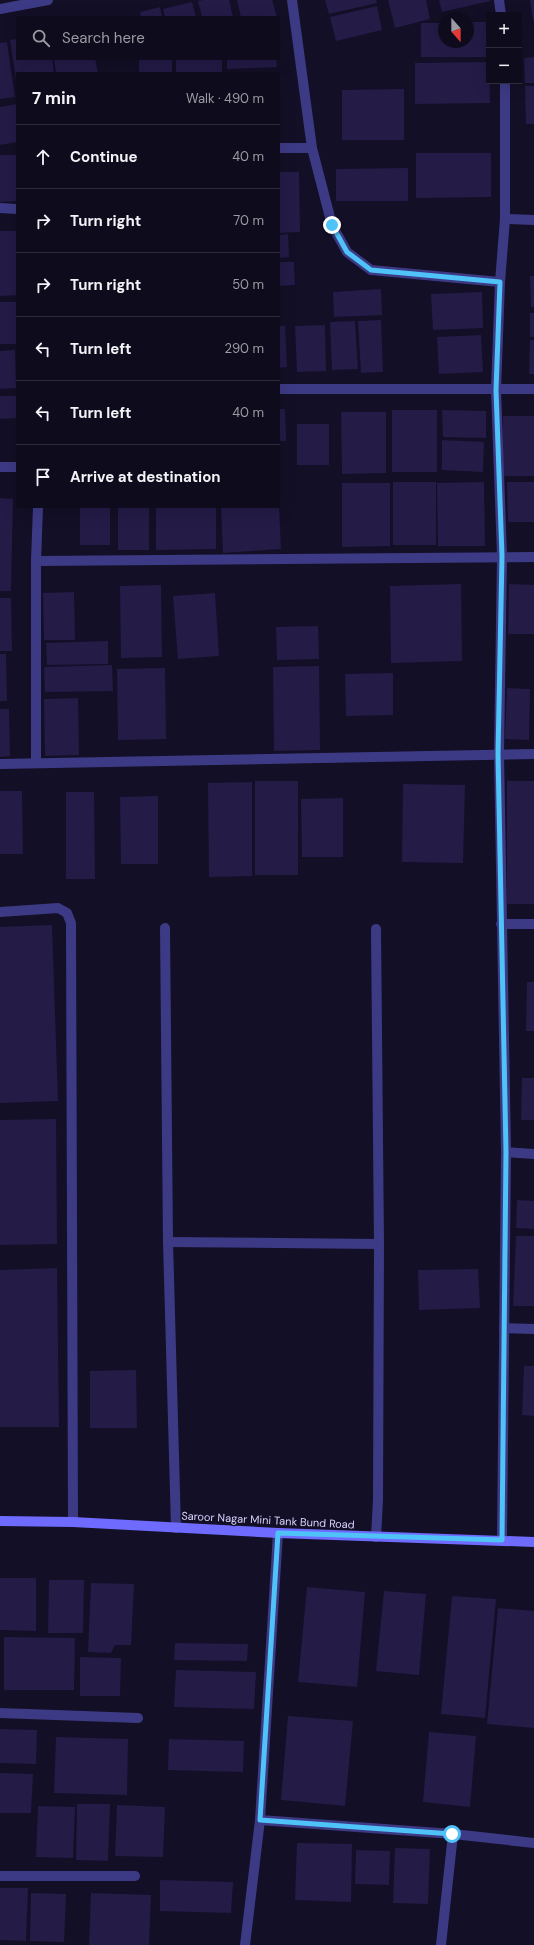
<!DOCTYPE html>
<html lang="en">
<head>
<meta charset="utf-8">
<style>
	body { margin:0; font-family:"DM Sans",sans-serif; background:#171425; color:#f1f3f6 }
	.controls { position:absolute; right:12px; top:12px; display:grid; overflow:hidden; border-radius:0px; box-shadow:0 4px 16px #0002 }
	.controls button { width:36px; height:36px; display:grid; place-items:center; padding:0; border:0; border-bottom:1px solid #2e2b3b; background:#0e0b1c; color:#f1f3f6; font:20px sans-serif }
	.compass { position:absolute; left:438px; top:12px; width:36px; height:36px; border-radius:50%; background:#0e0b1c; box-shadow:0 4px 16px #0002; rotate:159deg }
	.stop { position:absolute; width:12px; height:12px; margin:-9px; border:3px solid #4fc3f7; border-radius:50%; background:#fff }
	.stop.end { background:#4fc3f7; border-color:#fff; box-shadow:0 1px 4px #0008 }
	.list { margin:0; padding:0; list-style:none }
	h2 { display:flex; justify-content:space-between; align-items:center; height:52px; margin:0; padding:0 16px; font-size:17px }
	h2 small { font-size:13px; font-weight:400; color:#9b9ba3 }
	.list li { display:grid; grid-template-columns:26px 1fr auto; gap:12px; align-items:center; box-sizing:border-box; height:64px; padding:0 16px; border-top:1px solid #2e2b3b }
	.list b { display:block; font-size:15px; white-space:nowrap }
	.list em { font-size:13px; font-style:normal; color:#9b9ba3 }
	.icon { flex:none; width:22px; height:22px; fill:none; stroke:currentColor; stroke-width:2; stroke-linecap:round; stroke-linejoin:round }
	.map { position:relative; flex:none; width:534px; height:1945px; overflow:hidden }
	.search { position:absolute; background:#0e0b1c; box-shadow:0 4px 16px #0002; left:16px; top:16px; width:264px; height:44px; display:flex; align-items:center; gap:10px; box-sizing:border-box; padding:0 14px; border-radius:0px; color:#9b9ba3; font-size:15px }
	.panel { position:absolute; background:#0e0b1c; box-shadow:0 4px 16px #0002; left:16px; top:72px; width:264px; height:436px; border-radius:0px }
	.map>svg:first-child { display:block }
	.building { fill:#241b47 }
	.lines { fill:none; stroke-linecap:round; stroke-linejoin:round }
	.minor { stroke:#3d3a85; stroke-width:10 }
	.secondary { stroke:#6f6bff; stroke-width:10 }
	.route { stroke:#4fc3f7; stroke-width:5 }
	.labels { text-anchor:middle; stroke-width:3; stroke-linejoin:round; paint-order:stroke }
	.street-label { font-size:11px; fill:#d9d4ff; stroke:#130f26 }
</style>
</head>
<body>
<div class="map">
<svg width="534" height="1945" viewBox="0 0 534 1945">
	<rect width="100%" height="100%" fill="#130f26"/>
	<g class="building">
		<polygon points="204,0 229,0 233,17 202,17 198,1"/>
		<polygon points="237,0 272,0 277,17 241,17"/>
		<polygon points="325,0 376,0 377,3 329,14"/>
		<polygon points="388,0 426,0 430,19 395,28"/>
		<polygon points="439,0 490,0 490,1 442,12"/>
		<polygon points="530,0 534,0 534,20 533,20"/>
		<polygon points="192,2 196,17 165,17 163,9"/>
		<polygon points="377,6 382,30 336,41 330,17"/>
		<polygon points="160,7 162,17 141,17 140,12"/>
		<polygon points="468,22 488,22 488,57 421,57 421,23 444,23 444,42 468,42"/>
		<polygon points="17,39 17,59 52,59 54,73 17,73 16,79 10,40"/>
		<polygon points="7,42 15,97 0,99 0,43"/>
		<polygon points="534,57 534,83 525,83 524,58"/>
		<polygon points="54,59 95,59 98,73 56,73"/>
		<rect x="139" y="59" width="33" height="14"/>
		<rect x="176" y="59" width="46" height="14"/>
		<polygon points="227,59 276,59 277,67 227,69"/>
		<polygon points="489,62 490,103 415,104 415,63"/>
		<polygon points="525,86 534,86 534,124 526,124"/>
		<polygon points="404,89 404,140 342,140 342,90"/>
		<polygon points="17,104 17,142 0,145 0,107"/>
		<polygon points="416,153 491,153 491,197 416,198"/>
		<polygon points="0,155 17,155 17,201 0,202"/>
		<polygon points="408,168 408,201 336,201 336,169"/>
		<polygon points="279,172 299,172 300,232 279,233"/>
		<polygon points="0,231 17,231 17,295 0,296"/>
		<polygon points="288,234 289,257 279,258 279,235"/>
		<polygon points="279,262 294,262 295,285 279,286"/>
		<polygon points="530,276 534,276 534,307 531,307"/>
		<polygon points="381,289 382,315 334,317 333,292"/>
		<polygon points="482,292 483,328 433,330 431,294"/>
		<rect x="0" y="302" width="17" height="42"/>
		<rect x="530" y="313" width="4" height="24"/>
		<polygon points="381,320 383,372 361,373 358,321"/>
		<polygon points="355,321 358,369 332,370 330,322"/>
		<polygon points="325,325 326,371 297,372 295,326"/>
		<polygon points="279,326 285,326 287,367 279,368"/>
		<polygon points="481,335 483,372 439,374 437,337"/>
		<polygon points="530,340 534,340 534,374 529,374"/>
		<polygon points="15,350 16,388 0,389 0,351"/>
		<polygon points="0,396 17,396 17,418 0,419"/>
		<polygon points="279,409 285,409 286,441 279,441"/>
		<rect x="392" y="410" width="45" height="62"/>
		<polygon points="442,410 486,411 486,438 443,437"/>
		<polygon points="341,412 386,412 386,473 342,474"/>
		<rect x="503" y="416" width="31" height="60"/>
		<rect x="297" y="424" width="32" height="41"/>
		<polygon points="442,440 484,442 483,472 442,470"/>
		<rect x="393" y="482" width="43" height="63"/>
		<polygon points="484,482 485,546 438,546 437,483"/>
		<polygon points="507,482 534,482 534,522 508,522"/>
		<polygon points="342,483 390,483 390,546 342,547"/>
		<polygon points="0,498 13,499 11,591 0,591"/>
		<rect x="80" y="507" width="30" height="38"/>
		<rect x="118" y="507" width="31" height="43"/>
		<polygon points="156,507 216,507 216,549 156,550"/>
		<polygon points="221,507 279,507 281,549 223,553"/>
		<polygon points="461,584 462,661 391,663 390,586"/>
		<polygon points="509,584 534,585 534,634 508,634"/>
		<polygon points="161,585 162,657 121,658 120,586"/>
		<polygon points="74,592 75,640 44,640 43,593"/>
		<polygon points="215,593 219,656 178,659 173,596"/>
		<polygon points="0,598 11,598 12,651 0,651"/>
		<polygon points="318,626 319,659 277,660 276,627"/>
		<polygon points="108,641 108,664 47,665 46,643"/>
		<polygon points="0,654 6,654 7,701 0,701"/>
		<polygon points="112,665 113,691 45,692 44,667"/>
		<polygon points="319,666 320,750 274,751 273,667"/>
		<polygon points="165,668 166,739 118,740 117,669"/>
		<polygon points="393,673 393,715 346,716 345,674"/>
		<polygon points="507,688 530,689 529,740 505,739"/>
		<polygon points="78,698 79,755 45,756 44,699"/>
		<polygon points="0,709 9,709 10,756 0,757"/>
		<rect x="255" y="781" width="43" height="94"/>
		<rect x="507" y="781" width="27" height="123"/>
		<polygon points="252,782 252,876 209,877 208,783"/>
		<polygon points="403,784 465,785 463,863 402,862"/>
		<polygon points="0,791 22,791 23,854 0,854"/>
		<polygon points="66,792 94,792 95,879 66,879"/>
		<polygon points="158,796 158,864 121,864 120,797"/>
		<polygon points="343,798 343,857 302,857 301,799"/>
		<polygon points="52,925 58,1101 0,1103 0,927"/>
		<polygon points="527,982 534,982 534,1031 526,1031"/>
		<polygon points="522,1078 534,1078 534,1120 521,1120"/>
		<polygon points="56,1119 57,1244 0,1245 0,1120"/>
		<polygon points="517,1200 534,1201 534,1229 516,1228"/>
		<polygon points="516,1236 534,1236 534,1306 513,1306"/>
		<polygon points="57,1268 59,1427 0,1427 0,1270"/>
		<polygon points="478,1269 480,1308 419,1310 418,1270"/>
		<polygon points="524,1366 534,1366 534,1416 522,1415"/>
		<polygon points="136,1370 137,1428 90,1428 90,1371"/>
		<polygon points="0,1578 36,1578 36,1631 0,1630"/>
		<polygon points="49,1580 84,1580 83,1633 48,1633"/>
		<polygon points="91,1583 134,1584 131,1645 115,1645 111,1653 88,1652"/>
		<polygon points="307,1587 365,1592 357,1687 298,1682"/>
		<polygon points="384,1591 426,1594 419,1675 376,1671"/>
		<polygon points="452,1596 496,1599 485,1718 441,1714"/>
		<polygon points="498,1608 534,1611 534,1728 487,1724"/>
		<polygon points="4,1637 75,1638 74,1690 4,1690"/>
		<polygon points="175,1643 248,1644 247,1661 174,1660"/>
		<polygon points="80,1657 121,1658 120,1696 80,1696"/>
		<polygon points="176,1670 256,1672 254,1709 174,1707"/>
		<polygon points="288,1716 353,1721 345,1806 281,1800"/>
		<polygon points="0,1729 37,1730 36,1764 0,1763"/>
		<polygon points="429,1732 476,1736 470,1807 423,1802"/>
		<polygon points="56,1737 128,1739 127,1795 54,1793"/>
		<polygon points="169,1739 244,1741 243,1772 168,1770"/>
		<polygon points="0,1773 33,1774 31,1813 0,1813"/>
		<polygon points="77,1804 110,1804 108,1861 76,1860"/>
		<polygon points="117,1805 165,1807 163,1857 115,1856"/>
		<polygon points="38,1806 75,1807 73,1858 36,1857"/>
		<polygon points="297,1843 352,1844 351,1902 295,1900"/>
		<polygon points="395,1848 430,1849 428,1904 393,1903"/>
		<polygon points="356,1850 390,1851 389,1885 355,1884"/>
		<polygon points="160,1880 233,1882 231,1913 160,1911"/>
		<polygon points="0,1888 28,1888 26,1941 0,1940"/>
		<polygon points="31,1893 66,1894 64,1942 30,1941"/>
		<polygon points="91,1893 151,1895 149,1945 89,1945"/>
	</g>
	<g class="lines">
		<g class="minor">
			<polyline points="499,0 501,15"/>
			<polyline points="0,9 48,0"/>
			<polyline points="505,81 505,219 500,282 496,390 502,556 499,754 506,1152"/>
			<polyline points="279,148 312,148 292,0"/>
			<polyline points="312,148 332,225 347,252 371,270 500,282"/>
			<polyline points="0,208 17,209"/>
			<polyline points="505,219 534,220"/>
			<polyline points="279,389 534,389"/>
			<polyline points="0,467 17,467"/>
			<polyline points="36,561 38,507"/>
			<polyline points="36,763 36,561 534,557"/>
			<polyline points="0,764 534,754"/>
			<polyline points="0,912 58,908 67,913 71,923 73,1522"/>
			<polyline points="501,924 534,924"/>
			<polyline points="165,928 168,1242 176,1528"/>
			<polyline points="376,929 379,1244 378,1500 376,1537"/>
			<polyline points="168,1242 379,1244"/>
			<polyline points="504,1328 534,1329"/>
			<polyline points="502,1539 506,1152 534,1154"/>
			<polyline points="0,1713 138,1718"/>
			<polyline points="260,1820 453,1834 534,1843"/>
			<polyline points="0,1876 135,1876"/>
			<polyline points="245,1945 260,1820 278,1533"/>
			<polyline points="441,1945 453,1834"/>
		</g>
		<polyline class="secondary" points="0,1521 73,1522 278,1533 534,1542"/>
	</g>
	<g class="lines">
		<polyline class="route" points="332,225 347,252 371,270 500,282 496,390 502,556 498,754 506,1152 502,1540 278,1533 260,1820 452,1834"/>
	</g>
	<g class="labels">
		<g class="street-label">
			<text transform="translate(268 1520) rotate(3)" y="4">Saroor Nagar Mini Tank Bund Road</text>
		</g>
	</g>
</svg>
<div class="controls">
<button>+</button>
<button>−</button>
</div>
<svg class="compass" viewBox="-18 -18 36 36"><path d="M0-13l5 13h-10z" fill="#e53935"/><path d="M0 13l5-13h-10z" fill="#9b9ba3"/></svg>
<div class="stop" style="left:452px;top:1834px"></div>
<div class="stop end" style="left:332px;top:225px"></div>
<div class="search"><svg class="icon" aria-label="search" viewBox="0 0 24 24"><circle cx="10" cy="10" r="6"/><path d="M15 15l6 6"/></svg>Search here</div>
<section class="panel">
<h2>7 min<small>Walk · 490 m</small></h2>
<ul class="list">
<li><svg class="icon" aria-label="ahead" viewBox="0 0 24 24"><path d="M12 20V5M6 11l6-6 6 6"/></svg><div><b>Continue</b></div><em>40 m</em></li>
<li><svg class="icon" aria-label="right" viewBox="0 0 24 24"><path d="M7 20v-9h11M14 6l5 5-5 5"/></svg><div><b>Turn right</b></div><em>70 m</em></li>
<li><svg class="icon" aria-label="right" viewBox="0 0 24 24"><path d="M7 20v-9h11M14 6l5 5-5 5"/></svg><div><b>Turn right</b></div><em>50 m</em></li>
<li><svg class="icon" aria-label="left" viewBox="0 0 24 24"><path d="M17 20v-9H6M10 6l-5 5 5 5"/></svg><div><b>Turn left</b></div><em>290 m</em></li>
<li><svg class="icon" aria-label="left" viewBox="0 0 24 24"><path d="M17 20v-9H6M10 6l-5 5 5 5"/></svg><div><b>Turn left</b></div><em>40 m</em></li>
<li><svg class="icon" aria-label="arrive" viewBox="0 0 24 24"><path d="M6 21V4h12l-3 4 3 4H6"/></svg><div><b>Arrive at destination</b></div></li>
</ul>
</section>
</div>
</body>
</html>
